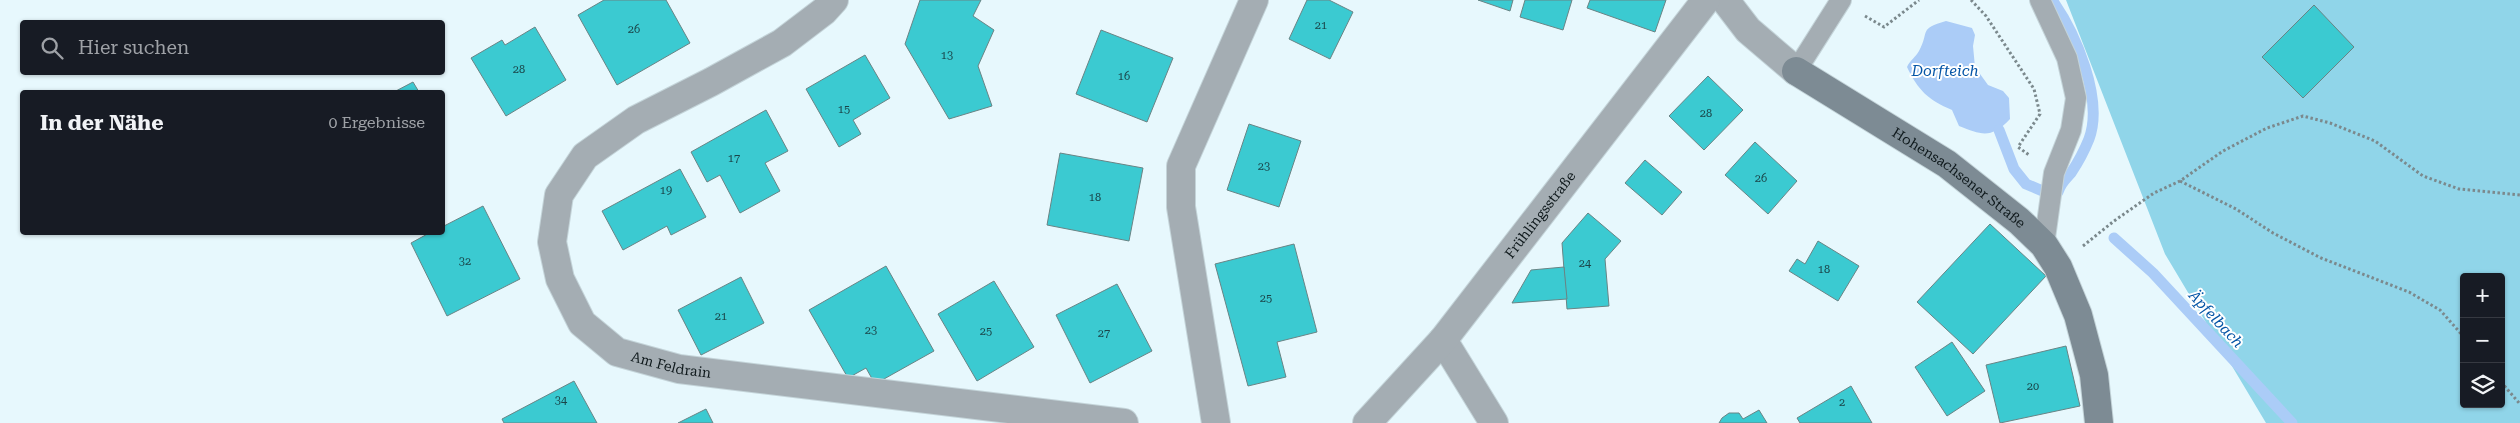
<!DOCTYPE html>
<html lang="de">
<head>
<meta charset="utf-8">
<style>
	body { margin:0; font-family:"Roboto Serif",serif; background:#242831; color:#f1f3f6 }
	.controls { position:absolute; right:15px; bottom:15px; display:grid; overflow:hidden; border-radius:5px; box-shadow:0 1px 4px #0004 }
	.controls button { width:45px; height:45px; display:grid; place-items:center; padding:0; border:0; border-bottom:1px solid #363941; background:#171b24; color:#f1f3f6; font:25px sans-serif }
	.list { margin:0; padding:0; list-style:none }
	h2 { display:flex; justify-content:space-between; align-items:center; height:65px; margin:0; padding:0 20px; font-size:21px }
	h2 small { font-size:16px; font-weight:400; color:#9ea1a6 }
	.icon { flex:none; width:28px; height:28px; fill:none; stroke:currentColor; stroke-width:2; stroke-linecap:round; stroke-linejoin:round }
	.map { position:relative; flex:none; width:2520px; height:423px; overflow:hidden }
	.search { position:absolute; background:#171b24; box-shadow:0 1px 4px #0004; left:20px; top:20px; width:425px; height:55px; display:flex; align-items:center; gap:12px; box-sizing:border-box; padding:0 18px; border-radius:5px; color:#9ea1a6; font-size:19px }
	.panel { position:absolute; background:#171b24; box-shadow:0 1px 4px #0004; left:20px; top:90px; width:425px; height:145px; border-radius:5px }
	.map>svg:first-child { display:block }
	.green { fill:#90d5e9; fill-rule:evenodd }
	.water { fill:#abccf7 }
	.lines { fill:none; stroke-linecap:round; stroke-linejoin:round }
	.stream { stroke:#abccf7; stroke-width:11 }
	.building { fill:#3bcad1; stroke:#698485 }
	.lane-casing { stroke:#c4d4d9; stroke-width:22 }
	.street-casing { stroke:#c4d4d9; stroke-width:30 }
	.secondary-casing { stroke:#c4d4d9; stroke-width:30 }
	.path { stroke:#7b898d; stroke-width:3; stroke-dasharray:2.5 2.5; stroke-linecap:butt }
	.lane { stroke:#a4adb3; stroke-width:20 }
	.street { stroke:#a4adb3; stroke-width:28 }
	.secondary { stroke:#7d8b94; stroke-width:28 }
	.labels { text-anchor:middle; stroke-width:4; stroke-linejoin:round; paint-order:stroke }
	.number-label { font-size:11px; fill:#1a4549 }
	.street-label { font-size:14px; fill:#0f191c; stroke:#fff }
	.water-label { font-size:15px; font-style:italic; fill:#0555a6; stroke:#fff }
</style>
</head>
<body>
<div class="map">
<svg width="2520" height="423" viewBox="0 0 2520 423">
	<rect width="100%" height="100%" fill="#e7f8fd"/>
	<path class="green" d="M 2066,0 L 2520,0 L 2520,423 L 2266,423 L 2165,254 ZM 2464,277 L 2501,277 L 2501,404 L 2464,404 Z"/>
	<path class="water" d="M 1946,21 L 1972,28 L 1975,35 L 1973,46 L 1975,67 L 1988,85 L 2003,91 L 2009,98 L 2010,119 C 1991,139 1982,135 1959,126 L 1952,110 C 1928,100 1918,90 1907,67 C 1910,60 1916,57 1919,51 C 1930,31 1918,29 1946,21 Z"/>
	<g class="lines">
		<g class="stream">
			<path d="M 1999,130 L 2014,169 L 2026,184 L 2052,195 L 2058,192 C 2061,182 2065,180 2071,173 C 2077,164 2085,149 2089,139 C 2104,99 2075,32 2052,0"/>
			<polyline points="2114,238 2153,273 2292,423"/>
		</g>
	</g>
	<g class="building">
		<polygon points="604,0 666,0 690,43 617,85 578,15"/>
		<polygon points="920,0 981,0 973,16 994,30 978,66 992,106 949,119 905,44"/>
		<polygon points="1307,0 1329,0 1353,12 1330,59 1289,39"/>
		<polygon points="1478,0 1513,0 1510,11"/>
		<polygon points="1525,0 1572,0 1563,30 1520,17"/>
		<polygon points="1590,0 1666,0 1655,32 1587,8"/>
		<polygon points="2314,5 2354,47 2303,98 2262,57"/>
		<polygon points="535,27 566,80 506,116 471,58 502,40 505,45"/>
		<polygon points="1101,30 1173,58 1147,122 1076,94"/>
		<polygon points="865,55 890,98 853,120 861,134 839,147 806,89"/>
		<polygon points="1708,76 1743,110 1704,150 1669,116"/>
		<polygon points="413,82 419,92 394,92"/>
		<polygon points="766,110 788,151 765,163 780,191 740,213 720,175 707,182 691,152"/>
		<polygon points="1249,124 1301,141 1279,207 1227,190"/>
		<polygon points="1755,142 1797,181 1768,214 1725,175"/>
		<polygon points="1060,153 1143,168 1129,241 1047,225"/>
		<polygon points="1645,160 1682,192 1662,215 1625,183"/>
		<polygon points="680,169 706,217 671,235 667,226 623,250 602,211"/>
		<polygon points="483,206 520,279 447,316 411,243 431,232 442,232 442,227"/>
		<polygon points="1588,213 1621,241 1605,259 1609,306 1567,309 1562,243"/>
		<polygon points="1990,224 2046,276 1973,354 1917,302"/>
		<polygon points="1818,241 1859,266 1838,301 1789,271 1797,259 1805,264"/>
		<polygon points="1294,244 1317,332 1277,342 1286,377 1248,386 1215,264"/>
		<polygon points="886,266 934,351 875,384 866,368 848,378 809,310"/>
		<polygon points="1564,267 1567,299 1512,303 1531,270"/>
		<polygon points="741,277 764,323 701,355 678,310"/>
		<polygon points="994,281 1034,347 977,381 938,314"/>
		<polygon points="1117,284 1152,351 1090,383 1056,315"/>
		<polygon points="1952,342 1985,391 1947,416 1915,367"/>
		<polygon points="2066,346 2080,406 2000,423 1986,365"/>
		<polygon points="574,381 597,423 504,423 502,419"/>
		<polygon points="1851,386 1872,423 1800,423 1797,418"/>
		<polygon points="706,409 713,423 678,423"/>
		<polygon points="1759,410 1767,423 1719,423 1722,418 1729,413 1739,413 1743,419"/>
	</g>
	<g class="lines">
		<defs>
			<g id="lane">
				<polyline points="2040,0 2067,58 2076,98 2071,130 2054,173 2044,245"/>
				<polyline points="1796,71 1841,0"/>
			</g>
			<g id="street">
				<path id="s1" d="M 834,0 L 824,11 L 782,43 L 711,82 L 636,120 L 585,156 L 559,195 L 552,242 L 560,279 L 582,323 L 617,352 L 679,369 L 1124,423"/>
				<polyline points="1725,0 1748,30 1796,71"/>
				<polyline points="1443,340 1494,423"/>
				<polyline points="1216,423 1181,207 1181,166 1254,0"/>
				<path id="s2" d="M 1367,423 L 1443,340 L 1706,0"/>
			</g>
			<g id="secondary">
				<path id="s3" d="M 1796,71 L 1947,164 L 2019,221 L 2044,245 L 2058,267 L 2078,315 L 2094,375 L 2099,423"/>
			</g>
		</defs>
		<use href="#lane" class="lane-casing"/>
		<use href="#street" class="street-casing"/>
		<use href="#secondary" class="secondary-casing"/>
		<g class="path">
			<polyline points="1971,0 1986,16 2034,89 2040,114 2018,147 2029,155"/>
			<polyline points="1865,16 1884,27 1919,0"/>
			<polyline points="2180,181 2236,209 2273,233 2321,258 2409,292 2440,310 2464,337"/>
			<polyline points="2083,246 2114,221 2154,193 2180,181 2223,151 2267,128 2303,116 2330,123 2375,141 2423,176 2459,189 2520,195"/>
			<polyline points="2501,382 2520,404"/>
		</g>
		<use href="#lane" class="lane"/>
		<use href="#street" class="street"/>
		<use href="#secondary" class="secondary"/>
	</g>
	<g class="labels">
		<g class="number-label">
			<text x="1321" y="29">21</text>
			<text x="634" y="33">26</text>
			<text x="947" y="59">13</text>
			<text x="519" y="73">28</text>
			<text x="1124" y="80">16</text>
			<text x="844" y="113">15</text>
			<text x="1706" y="117">28</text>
			<text x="734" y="162">17</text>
			<text x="1264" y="170">23</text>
			<text x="1761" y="182">26</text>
			<text x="666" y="194">19</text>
			<text x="1095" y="201">18</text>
			<text x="465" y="265">32</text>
			<text x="1585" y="267">24</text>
			<text x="1824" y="273">18</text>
			<text x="1266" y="302">25</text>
			<text x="721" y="320">21</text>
			<text x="871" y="334">23</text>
			<text x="986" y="335">25</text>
			<text x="1104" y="337">27</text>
			<text x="2033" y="390">20</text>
			<text x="561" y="404">34</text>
			<text x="1842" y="406">2</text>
		</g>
		<g class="street-label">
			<text dy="5" stroke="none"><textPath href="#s3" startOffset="195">Hohensachsener Straße</textPath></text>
			<text dy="5" stroke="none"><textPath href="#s2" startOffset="271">Frühlingsstraße</textPath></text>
			<text dy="5" stroke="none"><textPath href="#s1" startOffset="578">Am Feldrain</textPath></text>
		</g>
		<g class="water-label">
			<text x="1945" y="76">Dorfteich</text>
			<text transform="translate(2216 319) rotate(47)" y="5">Äpfelbach</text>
		</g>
	</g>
</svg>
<div class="controls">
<button>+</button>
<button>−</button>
<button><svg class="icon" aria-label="layers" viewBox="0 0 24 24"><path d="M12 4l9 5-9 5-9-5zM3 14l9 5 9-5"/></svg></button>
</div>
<div class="search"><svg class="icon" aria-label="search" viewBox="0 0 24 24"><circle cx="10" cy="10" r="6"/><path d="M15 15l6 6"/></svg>Hier suchen</div>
<section class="panel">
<h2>In der Nähe<small>0 Ergebnisse</small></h2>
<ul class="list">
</ul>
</section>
</div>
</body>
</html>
